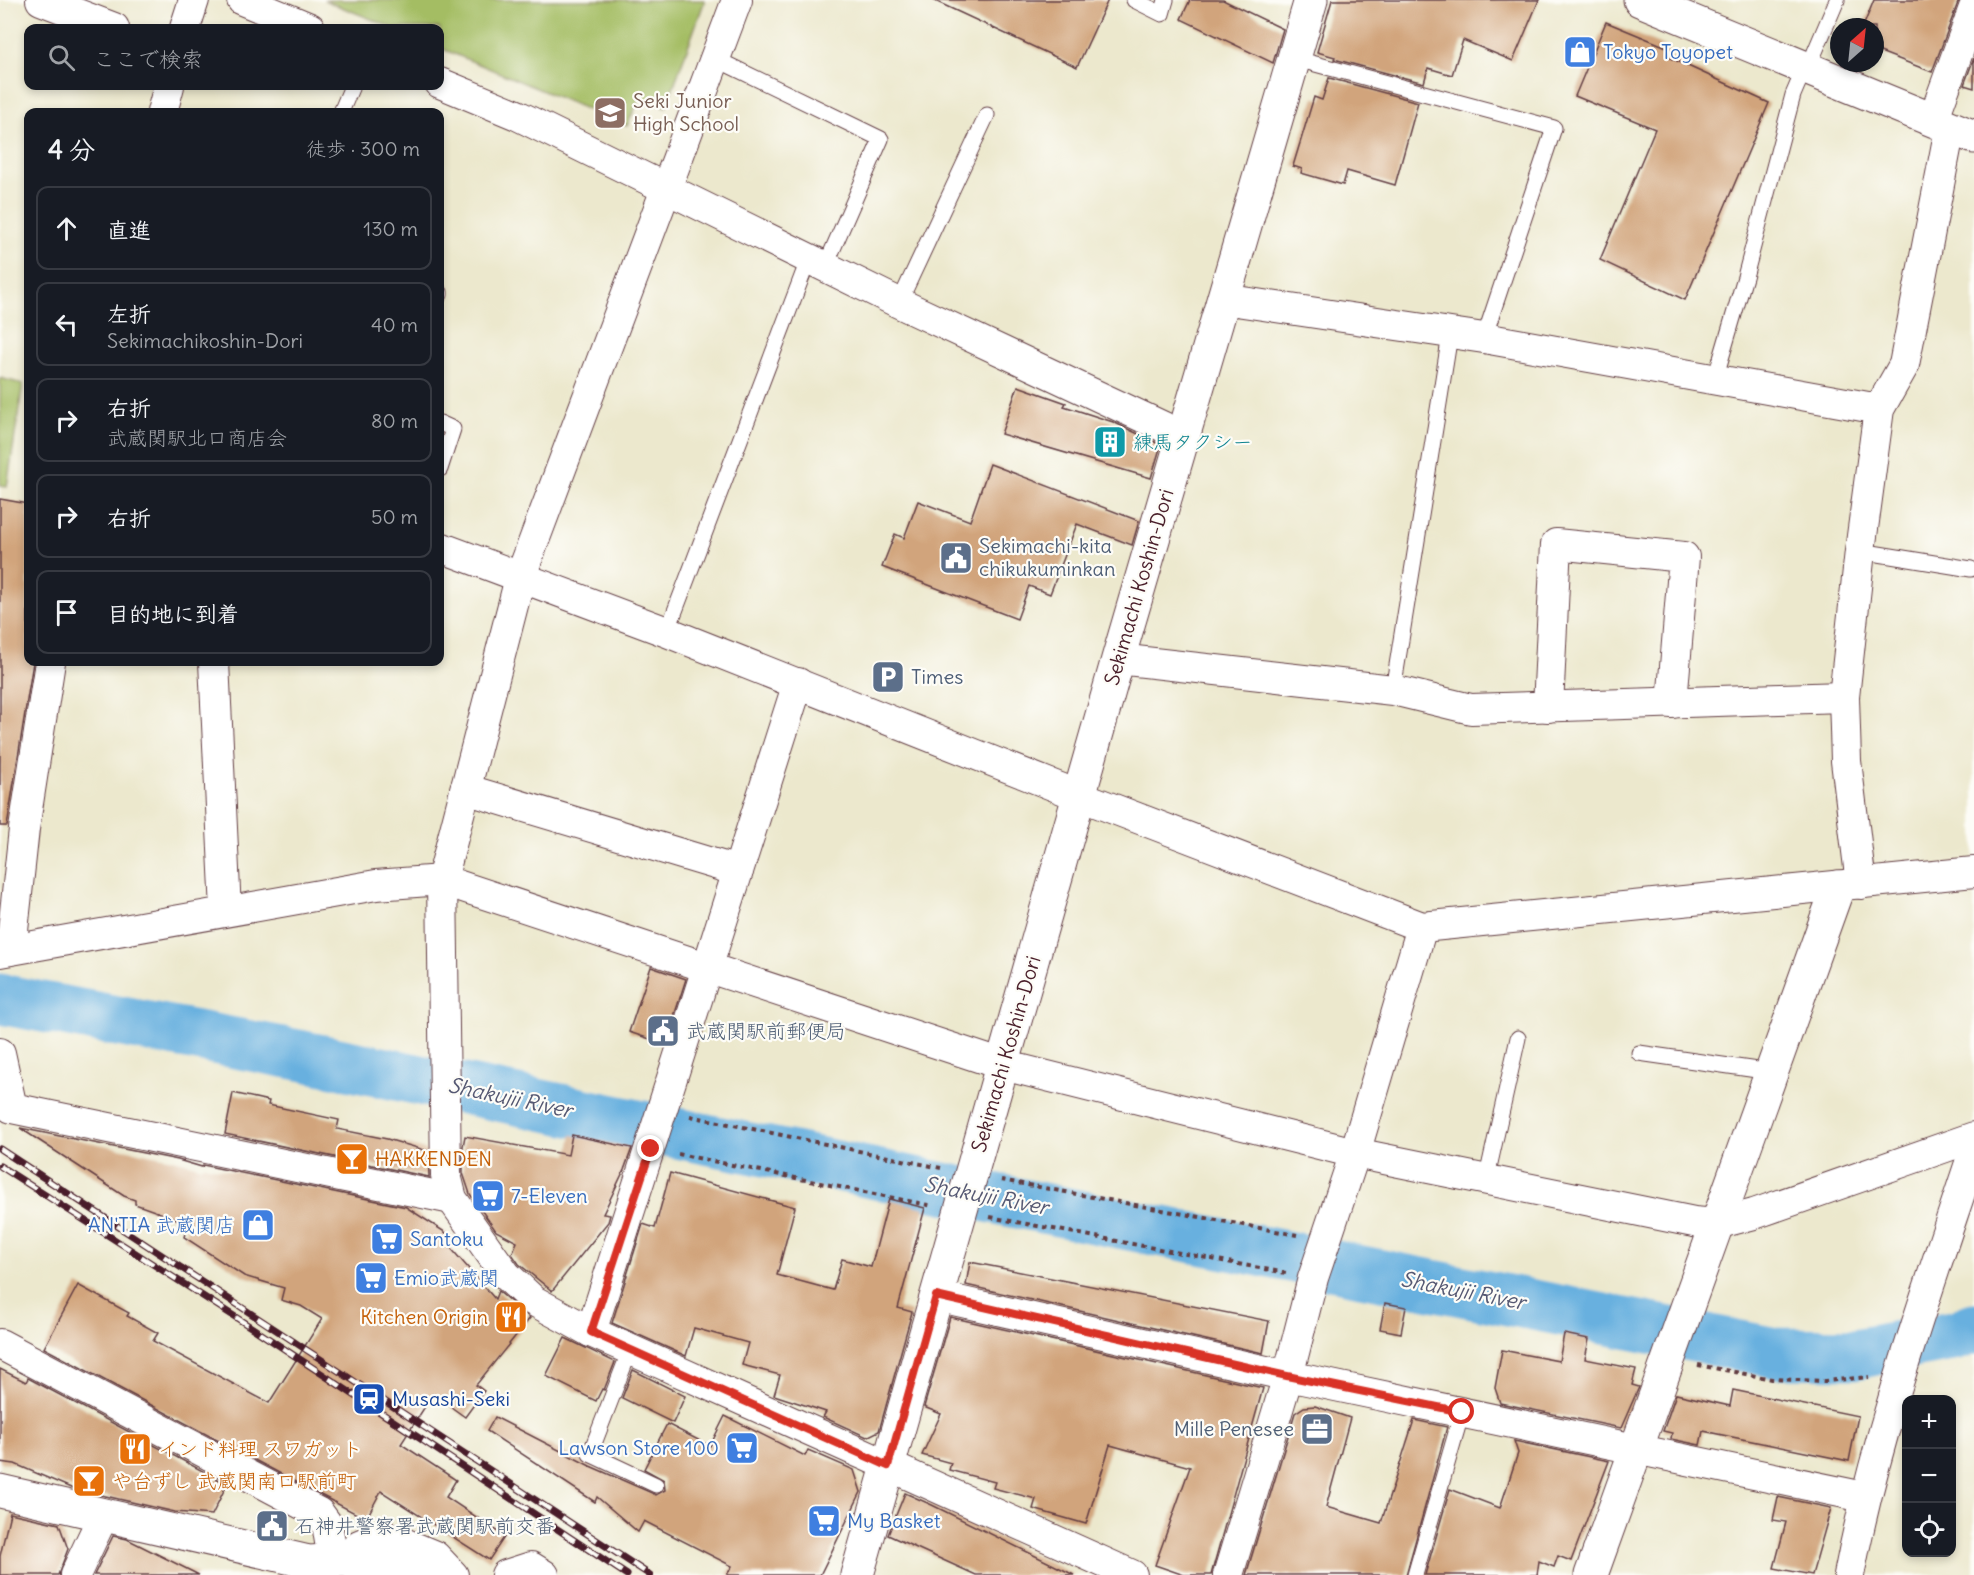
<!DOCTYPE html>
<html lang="ja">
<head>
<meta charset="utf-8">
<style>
	body { margin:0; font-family:Delius,"Klee One",sans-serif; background:#242831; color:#f1f3f6 }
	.controls { position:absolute; right:18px; bottom:18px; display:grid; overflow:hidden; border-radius:12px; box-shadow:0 3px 9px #0003 }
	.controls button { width:54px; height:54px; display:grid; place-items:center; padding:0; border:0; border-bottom:2px solid #363941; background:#171b24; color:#f1f3f6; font:30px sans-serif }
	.compass { position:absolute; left:1830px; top:18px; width:54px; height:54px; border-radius:50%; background:#171b24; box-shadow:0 3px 9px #0003; rotate:27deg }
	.stop { position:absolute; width:18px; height:18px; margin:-14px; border:4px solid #d93025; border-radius:50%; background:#fff }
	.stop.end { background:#d93025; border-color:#fff; box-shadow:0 2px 6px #0008 }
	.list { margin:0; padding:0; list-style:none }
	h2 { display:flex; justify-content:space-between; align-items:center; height:78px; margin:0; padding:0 24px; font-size:26px }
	h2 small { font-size:20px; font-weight:400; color:#9ea1a6 }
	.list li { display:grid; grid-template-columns:39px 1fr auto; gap:18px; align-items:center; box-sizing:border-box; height:84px; margin:0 12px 12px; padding:0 12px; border:2px solid #363941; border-radius:12px }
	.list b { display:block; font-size:22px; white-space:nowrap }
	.list p { margin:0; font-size:20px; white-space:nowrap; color:#9ea1a6 }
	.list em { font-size:20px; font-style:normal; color:#9ea1a6 }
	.icon { flex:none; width:33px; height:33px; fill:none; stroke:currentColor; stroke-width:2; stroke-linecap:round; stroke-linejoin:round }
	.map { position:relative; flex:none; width:1974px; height:1575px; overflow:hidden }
	.search { position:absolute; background:#171b24; box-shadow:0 3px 9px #0003; left:24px; top:24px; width:420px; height:66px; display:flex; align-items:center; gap:15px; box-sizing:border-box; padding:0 21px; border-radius:12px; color:#9ea1a6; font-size:22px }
	.panel { position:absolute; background:#171b24; box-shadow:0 3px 9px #0003; left:24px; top:108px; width:420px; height:558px; border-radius:12px }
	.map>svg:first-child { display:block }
	.green { fill:#a4bd63; stroke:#776e47; stroke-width:1.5 }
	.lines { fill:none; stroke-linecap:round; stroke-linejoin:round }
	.river { stroke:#68b0df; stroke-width:51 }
	.building { fill:#d1a47b }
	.lane-casing { stroke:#623d43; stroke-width:17 }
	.street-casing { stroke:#623d43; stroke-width:32 }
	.secondary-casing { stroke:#623d43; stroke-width:35 }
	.path { stroke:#623d43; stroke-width:4; stroke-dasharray:4.5 4.5; stroke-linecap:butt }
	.lane { stroke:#fff; stroke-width:15 }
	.street { stroke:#fff; stroke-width:30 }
	.secondary { stroke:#fff; stroke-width:33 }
	.rail-casing { stroke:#4a1f2b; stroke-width:7 }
	.rail { stroke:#fdfcf7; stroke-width:4.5; stroke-dasharray:14; stroke-linecap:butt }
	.route { stroke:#d93025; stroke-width:8 }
	.labels { text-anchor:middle; stroke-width:4.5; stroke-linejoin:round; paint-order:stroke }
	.shop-label { font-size:20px; fill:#366cbe; stroke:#fdfcf7; text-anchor:start }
	.education-label { font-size:20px; fill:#785e54; stroke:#fdfcf7; text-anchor:start }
	.culture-label { font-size:20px; fill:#0d838f; stroke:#fdfcf7; text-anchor:start }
	.service-label { font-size:20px; fill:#4e5e75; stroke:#fdfcf7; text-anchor:start }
	.street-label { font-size:20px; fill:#4a1f2b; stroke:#fdfcf7 }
	.food-label { font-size:20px; fill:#c56008; stroke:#fdfcf7; text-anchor:start }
	.transit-label { font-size:20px; fill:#164399; stroke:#fdfcf7; text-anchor:start }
	.water-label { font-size:21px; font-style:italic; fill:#565973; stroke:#fdfcf7 }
</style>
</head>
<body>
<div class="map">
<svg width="1974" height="1575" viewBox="0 0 1974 1575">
	<rect width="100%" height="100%" fill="#fdfcf7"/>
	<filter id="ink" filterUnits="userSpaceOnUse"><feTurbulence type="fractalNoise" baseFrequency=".0167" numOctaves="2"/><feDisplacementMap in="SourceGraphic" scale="12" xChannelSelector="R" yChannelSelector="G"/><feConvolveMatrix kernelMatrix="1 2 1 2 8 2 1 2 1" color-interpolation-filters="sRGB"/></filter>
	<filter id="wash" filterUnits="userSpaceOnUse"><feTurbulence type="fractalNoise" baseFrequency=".008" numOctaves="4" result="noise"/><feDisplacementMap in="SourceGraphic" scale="24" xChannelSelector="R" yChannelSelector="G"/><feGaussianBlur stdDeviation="1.35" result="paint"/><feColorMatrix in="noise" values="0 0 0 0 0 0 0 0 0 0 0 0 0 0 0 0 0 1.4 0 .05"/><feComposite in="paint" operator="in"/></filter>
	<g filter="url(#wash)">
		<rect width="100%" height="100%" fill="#ece8cd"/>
		<g class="green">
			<polygon points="324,0 705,0 666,107 640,97 627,126 440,48 440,28 393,28"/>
			<polygon points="0,378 23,384 7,487 0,486"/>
		</g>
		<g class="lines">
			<polyline class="river" points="0,999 299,1055 987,1197 1776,1353 1855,1354 1957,1335 1974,1328"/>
		</g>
		<g id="blocks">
			<g class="building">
				<polygon points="933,0 1108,0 1077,67"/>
				<polygon points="1190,0 1223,0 1283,29 1273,63 1181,19"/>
				<polygon points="1332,0 1539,0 1513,61 1463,40 1452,75 1428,68 1424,83 1334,59 1335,57 1317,52"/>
				<polygon points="1874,0 1959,0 1932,72 1875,50 1875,27 1863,27"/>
				<polygon points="1606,22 1669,48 1666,56 1769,103 1685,300 1600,260 1655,129 1575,96"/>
				<polygon points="1974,58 1974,88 1964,85"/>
				<polygon points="1329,78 1418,102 1395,185 1347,171 1343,185 1301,173 1302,169 1293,166 1314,97 1322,100"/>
				<polygon points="1018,386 1066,403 1064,406 1113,422 1161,445 1151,478 1001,434"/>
				<polygon points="990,464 1139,521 1132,545 1077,524 1050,594 1029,586 1017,619 882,567 895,534 904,538 918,501 970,521"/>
				<polygon points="0,499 28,504 28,662 33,662 7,826 0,826"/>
				<polygon points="651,967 686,979 665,1044 629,1032"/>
				<polygon points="233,1093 269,1101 268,1105 339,1120 337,1129 387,1139 428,1151 429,1177 225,1134"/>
				<polygon points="20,1128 178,1160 202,1167 203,1165 406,1207 454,1238 449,1246 495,1299 498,1291 530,1318 476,1385 484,1391 465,1417 433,1394 401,1444 456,1480 446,1497 505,1536 489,1560 381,1491 366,1519 44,1348 78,1285 129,1313 127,1316 158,1333 153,1341 269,1403 322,1319 301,1306 281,1300 284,1288 244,1276 184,1237 188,1223 135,1204 135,1200 124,1196"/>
				<polygon points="572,1135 632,1148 624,1170 603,1214 610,1215 608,1222 552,1291 519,1264 512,1254 517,1242 496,1231 470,1194 463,1173 463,1146 465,1136 568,1155"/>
				<polygon points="670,1173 795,1207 777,1275 833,1290 842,1259 871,1267 889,1199 925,1208 898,1308 912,1312 879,1431 867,1437 823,1417 826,1412 774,1395 780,1375 742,1365 748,1343 694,1328 686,1356 612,1323 643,1224 655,1228"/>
				<polygon points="970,1262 1269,1321 1263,1353 966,1285"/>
				<polygon points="1385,1303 1406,1307 1401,1333 1380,1329"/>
				<polygon points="950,1317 1263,1388 1211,1575 1184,1575 1155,1565 1190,1467 1110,1445 1086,1524 1033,1509 1036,1499 993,1488 995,1482 949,1470 951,1463 922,1455 941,1414 924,1407"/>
				<polygon points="1564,1334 1589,1339 1585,1359 1636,1369 1632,1385 1639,1387 1621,1428 1500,1403 1495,1388 1502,1350 1559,1361"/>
				<polygon points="565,1338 615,1362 604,1390 602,1389 596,1401 546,1376"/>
				<polygon points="0,1369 26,1382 28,1378 227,1484 212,1515 175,1512 71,1488 15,1464 0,1462"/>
				<polygon points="633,1370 685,1396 673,1423 622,1398"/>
				<polygon points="1733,1390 1858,1416 1849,1461 1703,1431 1700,1445 1671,1439 1672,1433 1663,1431 1676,1394 1730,1406"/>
				<polygon points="1315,1406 1350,1418 1326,1507 1381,1523 1414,1420 1447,1427 1406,1575 1246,1575 1295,1413 1304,1407"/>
				<polygon points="725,1416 805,1456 808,1450 854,1470 861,1492 820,1575 727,1575 732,1566 644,1521 638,1532 597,1497 595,1502 487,1431 495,1417 590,1466 656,1495 665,1490 664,1480 644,1469 667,1424 710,1446"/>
				<polygon points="1514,1441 1609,1461 1571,1561 1558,1556 1554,1567 1539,1561 1537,1575 1425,1575 1450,1489 1500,1508 1518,1453"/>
				<polygon points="905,1493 932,1505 1074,1575 976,1575 888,1535"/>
				<polygon points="1778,1497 1831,1508 1812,1575 1774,1568 1786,1522 1773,1520"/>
				<polygon points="10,1513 59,1524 68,1549 58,1575 0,1575 0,1556"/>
				<polygon points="113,1536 127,1539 199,1575 94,1575"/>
			</g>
		</g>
	</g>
	<g filter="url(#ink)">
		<use href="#blocks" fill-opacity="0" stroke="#623d43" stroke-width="1.5"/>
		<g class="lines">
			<defs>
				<g id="lane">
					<polyline points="1134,0 1162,14 1166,0"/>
					<polyline points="714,58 881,139 825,267"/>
					<polyline points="1293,58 1554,128 1484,338"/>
					<polyline points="1808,68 1837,0"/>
					<polyline points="341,112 352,86"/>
					<polyline points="440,292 440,295"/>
					<polyline points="899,303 987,115"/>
					<polyline points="1715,379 1745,277 1793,95 1805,67"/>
					<polyline points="440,423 453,429 440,469"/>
					<polyline points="1860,551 1971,569"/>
					<polyline points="667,632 809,258"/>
					<polyline points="1393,690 1450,335"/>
					<polyline points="1639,1053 1771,1072"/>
					<polyline points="1486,1181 1518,1038"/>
					<polyline points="630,1350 590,1454 656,1485"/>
					<polyline points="1415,1575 1462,1412"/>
				</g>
				<g id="street">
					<polyline points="41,0 114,28"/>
					<polyline points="242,0 310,28"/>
					<polyline points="737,0 520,578 442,880 446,1175 452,1199 506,1275 534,1301 591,1332 1132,1575"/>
					<polyline points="185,28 194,0"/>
					<polyline points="440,83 517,115 899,303 1183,436"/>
					<polyline points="162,112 169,86"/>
					<polyline points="1933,120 1974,8"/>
					<polyline points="1223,299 1484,338 1879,409"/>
					<polyline points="440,547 667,632 1080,796 1422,927 1974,872"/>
					<polyline points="1118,659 1393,690 1471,709 1844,697"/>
					<polyline points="214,662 226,911"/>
					<polyline points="1548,707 1556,544 1684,557 1672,703"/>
					<polyline points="465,789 738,871"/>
					<polyline points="1861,884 1846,761 1844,697 1860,551 1879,409 1904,365 1950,128"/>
					<polyline points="11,949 24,829 50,662"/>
					<polyline points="0,952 376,885 442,880 1003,1065 1355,1153 1694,1222 1716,1224 1754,1214 1974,1137"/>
					<polyline points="0,1053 12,1108 452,1199"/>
					<polyline points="936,1296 1288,1376 1864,1497"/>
					<polyline points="591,1332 798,683"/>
					<polyline points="0,1344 319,1513 327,1524 333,1560"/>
					<polyline points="345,1560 359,1545 378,1537 392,1538 435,1556 453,1575"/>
					<polyline points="75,1575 103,1516"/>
					<polyline points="506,1575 531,1567 544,1575"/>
					<polyline points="1228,1575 1288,1376 1313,1278 1355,1153 1422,927"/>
					<path d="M 1849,1575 C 1877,1431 1928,1290 1974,1151"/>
				</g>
				<g id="secondary">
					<polyline points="1640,0 1974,137"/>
					<polyline points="0,1491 309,1562 345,1560 419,1575"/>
					<polyline points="857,1575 1118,659 1311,0"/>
					<polyline points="1591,1575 1838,887"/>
				</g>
			</defs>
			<use href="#lane" class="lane-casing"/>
			<use href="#street" class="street-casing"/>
			<use href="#secondary" class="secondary-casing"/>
			<g class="path">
				<polyline points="690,1116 941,1168"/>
				<polyline points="678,1154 933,1206"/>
				<polyline points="1001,1180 1297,1235"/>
				<polyline points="990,1217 1286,1273"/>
				<polyline points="1698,1365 1772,1379 1825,1381 1869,1377"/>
			</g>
			<use href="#lane" class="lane"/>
			<use href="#street" class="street"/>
			<use href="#secondary" class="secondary"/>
			<defs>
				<g id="rail">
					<polyline points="0,1149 650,1575"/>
					<polyline points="0,1166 254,1329 627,1575"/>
				</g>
			</defs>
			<use href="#rail" class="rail-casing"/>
			<use href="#rail" class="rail"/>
		</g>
	</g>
	<g class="lines" filter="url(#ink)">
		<polyline class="route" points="651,1149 591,1332 888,1466 936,1296 1287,1376 1462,1412"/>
	</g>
	<defs>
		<symbol id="shop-square" viewBox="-11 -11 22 22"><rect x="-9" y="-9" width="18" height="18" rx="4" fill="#3f7fe0" stroke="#fdfcf7"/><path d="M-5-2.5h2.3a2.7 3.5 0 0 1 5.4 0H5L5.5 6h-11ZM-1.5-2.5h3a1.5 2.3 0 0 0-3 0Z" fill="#fff"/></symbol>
		<symbol id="school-square" viewBox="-11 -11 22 22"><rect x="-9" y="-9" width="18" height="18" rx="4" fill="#8d6e63" stroke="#fdfcf7"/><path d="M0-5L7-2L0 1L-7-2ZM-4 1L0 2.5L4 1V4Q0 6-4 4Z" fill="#fff"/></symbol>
		<symbol id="building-square" viewBox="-11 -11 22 22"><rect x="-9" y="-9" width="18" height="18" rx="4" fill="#0f9aa8" stroke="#fdfcf7"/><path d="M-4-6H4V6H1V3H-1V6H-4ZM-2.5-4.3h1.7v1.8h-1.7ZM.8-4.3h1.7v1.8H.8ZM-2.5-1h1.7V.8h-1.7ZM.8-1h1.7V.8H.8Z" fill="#fff"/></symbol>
		<symbol id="civic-square" viewBox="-11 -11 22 22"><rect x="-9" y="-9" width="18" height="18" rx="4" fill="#5c6f8a" stroke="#fdfcf7"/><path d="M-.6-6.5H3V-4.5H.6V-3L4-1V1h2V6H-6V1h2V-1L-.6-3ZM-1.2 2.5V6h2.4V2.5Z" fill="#fff"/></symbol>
		<symbol id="parking-square" viewBox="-11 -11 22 22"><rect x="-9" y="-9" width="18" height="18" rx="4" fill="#5c6f8a" stroke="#fdfcf7"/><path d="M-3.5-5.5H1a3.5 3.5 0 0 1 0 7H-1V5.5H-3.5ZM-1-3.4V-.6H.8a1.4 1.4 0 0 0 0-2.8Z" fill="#fff"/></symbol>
		<symbol id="bar-square" viewBox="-11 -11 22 22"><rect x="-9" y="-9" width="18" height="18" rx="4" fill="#e8710a" stroke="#fdfcf7"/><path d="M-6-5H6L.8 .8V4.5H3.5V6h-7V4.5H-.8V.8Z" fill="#fff"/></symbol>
		<symbol id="supermarket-square" viewBox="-11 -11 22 22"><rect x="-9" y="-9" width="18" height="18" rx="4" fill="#3f7fe0" stroke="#fdfcf7"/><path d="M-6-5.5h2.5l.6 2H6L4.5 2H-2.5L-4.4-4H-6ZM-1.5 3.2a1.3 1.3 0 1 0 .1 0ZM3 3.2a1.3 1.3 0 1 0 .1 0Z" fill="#fff"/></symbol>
		<symbol id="restaurant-square" viewBox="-11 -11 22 22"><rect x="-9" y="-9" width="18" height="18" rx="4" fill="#e8710a" stroke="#fdfcf7"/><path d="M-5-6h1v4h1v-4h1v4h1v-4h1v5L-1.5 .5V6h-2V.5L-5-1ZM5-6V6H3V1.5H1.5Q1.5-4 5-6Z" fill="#fff"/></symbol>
		<symbol id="station-square" viewBox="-11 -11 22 22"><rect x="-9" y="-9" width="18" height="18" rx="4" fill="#1a4fb4" stroke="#fdfcf7"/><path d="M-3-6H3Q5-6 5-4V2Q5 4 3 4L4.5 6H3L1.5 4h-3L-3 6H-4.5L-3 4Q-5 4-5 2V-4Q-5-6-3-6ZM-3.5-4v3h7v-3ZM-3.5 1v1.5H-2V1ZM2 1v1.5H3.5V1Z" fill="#fff"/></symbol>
		<symbol id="office-square" viewBox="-11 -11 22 22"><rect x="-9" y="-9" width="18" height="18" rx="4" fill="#5c6f8a" stroke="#fdfcf7"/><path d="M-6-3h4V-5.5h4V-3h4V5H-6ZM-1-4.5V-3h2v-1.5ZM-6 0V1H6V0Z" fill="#fff"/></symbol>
	</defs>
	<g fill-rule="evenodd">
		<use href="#shop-square" x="1561" y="33" width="38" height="38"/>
		<use href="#school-square" x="591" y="94" width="38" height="38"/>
		<use href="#building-square" x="1091" y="423" width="38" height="38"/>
		<use href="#civic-square" x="937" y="539" width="38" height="38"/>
		<use href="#parking-square" x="869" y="658" width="38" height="38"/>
		<use href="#civic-square" x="644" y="1012" width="38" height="38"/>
		<use href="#bar-square" x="333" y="1140" width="38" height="38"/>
		<use href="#supermarket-square" x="469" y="1177" width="38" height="38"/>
		<use href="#shop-square" x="239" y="1206" width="38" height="38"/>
		<use href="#supermarket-square" x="368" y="1220" width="38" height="38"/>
		<use href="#supermarket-square" x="352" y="1259" width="38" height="38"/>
		<use href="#restaurant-square" x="492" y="1298" width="38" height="38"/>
		<use href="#station-square" x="350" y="1380" width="38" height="38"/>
		<use href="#office-square" x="1298" y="1410" width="38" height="38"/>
		<use href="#supermarket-square" x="723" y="1429" width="38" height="38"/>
		<use href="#restaurant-square" x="116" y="1430" width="38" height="38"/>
		<use href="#bar-square" x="70" y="1462" width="38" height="38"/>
		<use href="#supermarket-square" x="805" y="1502" width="38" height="38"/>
		<use href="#civic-square" x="253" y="1507" width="38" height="38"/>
	</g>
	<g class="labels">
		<g class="shop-label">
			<text x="1603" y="59">Tokyo Toyopet</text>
			<text x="511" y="1203">7-Eleven</text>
			<text x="235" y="1232" text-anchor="end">AN'TIA 武蔵関店</text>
			<text x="410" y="1246">Santoku</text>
			<text x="394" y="1285">Emio武蔵関</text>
			<text x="719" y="1455" text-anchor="end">Lawson Store 100</text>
			<text x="847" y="1528">My Basket</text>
		</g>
		<g class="education-label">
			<text x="633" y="108">Seki Junior<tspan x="633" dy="23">High School</tspan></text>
		</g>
		<g class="culture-label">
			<text x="1133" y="449">練馬タクシー</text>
		</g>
		<g class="service-label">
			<text x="979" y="553">Sekimachi-kita<tspan x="979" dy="23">chikukuminkan</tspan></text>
			<text x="911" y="684">Times</text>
			<text x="686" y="1038">武蔵関駅前郵便局</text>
			<text x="1294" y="1436" text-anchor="end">Mille Penesee</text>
			<text x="295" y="1533">石神井警察署武蔵関駅前交番</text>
		</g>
		<g class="street-label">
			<text transform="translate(1139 587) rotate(-74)" y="7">Sekimachi Koshin-Dori</text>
			<text transform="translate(1006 1054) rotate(-74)" y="7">Sekimachi Koshin-Dori</text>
		</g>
		<g class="food-label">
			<text x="375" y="1166">HAKKENDEN</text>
			<text x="488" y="1324" text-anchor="end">Kitchen Origin</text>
			<text x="158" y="1456">インド料理 スワガット</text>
			<text x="112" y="1488">や台ずし 武蔵関南口駅前町</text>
		</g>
		<g class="transit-label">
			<text x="392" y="1406">Musashi-Seki</text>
		</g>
		<g class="water-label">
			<text transform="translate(510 1098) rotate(12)" y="7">Shakujii River</text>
			<text transform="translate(986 1196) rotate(11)" y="7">Shakujii River</text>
			<text transform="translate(1463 1291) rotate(11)" y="7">Shakujii River</text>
		</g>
	</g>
</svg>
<div class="controls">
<button>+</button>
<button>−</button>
<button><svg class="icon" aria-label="locate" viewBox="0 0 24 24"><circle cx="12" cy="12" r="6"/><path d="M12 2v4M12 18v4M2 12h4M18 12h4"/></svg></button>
</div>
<svg class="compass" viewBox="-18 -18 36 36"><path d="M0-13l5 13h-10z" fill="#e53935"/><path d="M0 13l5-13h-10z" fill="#9ea1a6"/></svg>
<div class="stop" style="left:1462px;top:1412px"></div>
<div class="stop end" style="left:651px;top:1149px"></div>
<div class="search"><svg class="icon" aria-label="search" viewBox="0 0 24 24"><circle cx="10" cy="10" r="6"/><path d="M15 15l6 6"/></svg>ここで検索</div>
<section class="panel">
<h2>4 分<small>徒歩 · 300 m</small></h2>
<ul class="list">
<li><svg class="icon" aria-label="ahead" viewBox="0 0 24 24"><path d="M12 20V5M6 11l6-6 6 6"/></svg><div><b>直進</b></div><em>130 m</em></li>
<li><svg class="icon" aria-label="left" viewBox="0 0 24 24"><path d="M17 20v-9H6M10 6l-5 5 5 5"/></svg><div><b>左折</b><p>Sekimachikoshin-Dori</p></div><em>40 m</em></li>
<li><svg class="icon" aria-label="right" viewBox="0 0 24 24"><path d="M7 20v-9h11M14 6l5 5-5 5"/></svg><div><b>右折</b><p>武蔵関駅北口商店会</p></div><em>80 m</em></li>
<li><svg class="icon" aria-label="right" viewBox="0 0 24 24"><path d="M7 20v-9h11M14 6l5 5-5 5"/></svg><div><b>右折</b></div><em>50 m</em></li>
<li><svg class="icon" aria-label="arrive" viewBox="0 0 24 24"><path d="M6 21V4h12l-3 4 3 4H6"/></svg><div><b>目的地に到着</b></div></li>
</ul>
</section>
</div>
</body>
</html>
